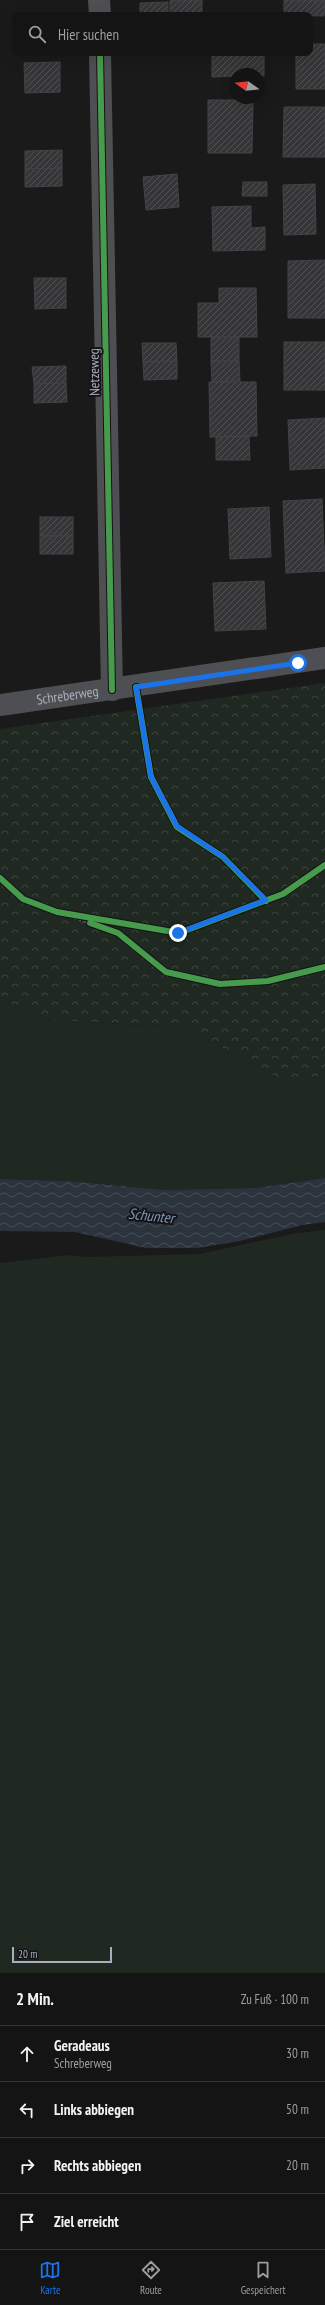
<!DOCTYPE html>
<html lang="de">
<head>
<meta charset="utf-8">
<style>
	body { margin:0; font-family:"PT Sans Narrow",sans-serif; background:#212122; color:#f1f3f6 }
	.compass { position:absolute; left:229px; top:68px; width:36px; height:36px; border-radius:50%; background:#141414; box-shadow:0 4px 16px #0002; rotate:285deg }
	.scale { position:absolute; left:12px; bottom:10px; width:100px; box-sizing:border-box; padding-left:4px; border:2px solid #aaaebc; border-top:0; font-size:11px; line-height:14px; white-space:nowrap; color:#aaaebc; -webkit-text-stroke:3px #141416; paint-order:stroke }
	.stop { position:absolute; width:12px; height:12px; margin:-9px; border:3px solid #1a73e8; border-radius:50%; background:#fff }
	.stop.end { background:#1a73e8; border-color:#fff; box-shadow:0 1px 4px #0008 }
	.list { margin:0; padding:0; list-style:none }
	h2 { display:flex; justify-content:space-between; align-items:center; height:52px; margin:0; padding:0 16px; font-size:17px }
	h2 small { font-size:13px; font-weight:400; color:#9d9ea0 }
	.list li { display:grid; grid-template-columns:26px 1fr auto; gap:12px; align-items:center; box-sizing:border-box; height:56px; padding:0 16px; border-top:1px solid #333334 }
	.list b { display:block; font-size:15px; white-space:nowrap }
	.list p { margin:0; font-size:13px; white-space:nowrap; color:#9d9ea0 }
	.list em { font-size:13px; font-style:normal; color:#9d9ea0 }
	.icon { flex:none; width:22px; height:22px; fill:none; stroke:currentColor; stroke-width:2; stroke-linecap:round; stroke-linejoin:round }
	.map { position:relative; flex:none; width:325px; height:1973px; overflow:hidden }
	.search { position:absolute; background:#141414; box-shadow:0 4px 16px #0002; left:12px; right:12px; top:12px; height:44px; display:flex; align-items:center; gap:10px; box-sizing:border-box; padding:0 14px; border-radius:8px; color:#9d9ea0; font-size:15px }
	.sheet { height:276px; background:#141414 }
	nav { display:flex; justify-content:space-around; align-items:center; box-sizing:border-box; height:56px; border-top:1px solid #333334; background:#141414; font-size:11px; color:#9d9ea0 }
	nav a { display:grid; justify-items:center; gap:2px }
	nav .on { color:#1a73e8 }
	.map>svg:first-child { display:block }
	.green { fill:#1f2821 }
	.forest { fill:url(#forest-crowns) }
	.water { fill:url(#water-waves) }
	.building { fill:url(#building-hatch); stroke:#424346 }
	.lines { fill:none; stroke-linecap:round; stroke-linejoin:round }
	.path { stroke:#505055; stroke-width:2.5; stroke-dasharray:2 3; stroke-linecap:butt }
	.street { stroke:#4e4f53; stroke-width:22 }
	.cycleway-casing { stroke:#141416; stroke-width:8 }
	.cycleway { stroke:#469c4c; stroke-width:6 }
	.route { stroke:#1a73e8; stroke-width:5 }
	.labels { text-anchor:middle; stroke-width:4; stroke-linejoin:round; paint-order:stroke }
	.street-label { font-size:14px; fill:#aaaebc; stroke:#141416 }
	.water-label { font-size:15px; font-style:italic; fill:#7e99ba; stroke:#141416 }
</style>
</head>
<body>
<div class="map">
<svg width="325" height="1973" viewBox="0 0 325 1973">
	<defs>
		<pattern id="forest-crowns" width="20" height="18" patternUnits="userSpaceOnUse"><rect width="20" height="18" fill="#1f2821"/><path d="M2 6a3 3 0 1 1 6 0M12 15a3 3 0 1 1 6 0" fill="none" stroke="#3d453f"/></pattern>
		<pattern id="water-waves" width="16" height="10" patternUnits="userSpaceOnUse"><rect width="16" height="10" fill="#2b333d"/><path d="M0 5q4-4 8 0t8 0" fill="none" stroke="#474e57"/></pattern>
		<pattern id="building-hatch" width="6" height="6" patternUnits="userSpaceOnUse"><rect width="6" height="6" fill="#363638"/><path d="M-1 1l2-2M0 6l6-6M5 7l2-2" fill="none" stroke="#505153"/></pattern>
	</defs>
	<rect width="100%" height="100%" fill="#1a1a1a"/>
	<g class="green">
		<polygon points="0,1000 52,1020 185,1027 289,1084 325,1075 325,1178 256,1188 164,1190 69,1181 0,1179"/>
		<polygon points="325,1230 325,1973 0,1973 0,1263 70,1255 86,1257 199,1254 292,1234"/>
	</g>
	<polygon class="forest" points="325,683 325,1075 289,1084 185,1027 52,1020 0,1000 0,729"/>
	<polygon class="water" points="325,1178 325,1222 302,1225 240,1241 197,1248 146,1248 75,1232 0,1231 0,1179 69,1181 164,1190 256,1188"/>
	<g class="building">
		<rect x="170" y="0" width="32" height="15"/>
		<polygon points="284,0 325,0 324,16 284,15"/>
		<polygon points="168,2 168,15 140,15 140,3"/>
		<polygon points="310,44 325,44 325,89 296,89 296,53 310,53"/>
		<polygon points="212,53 264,53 264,76 235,74 235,76 212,77"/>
		<polygon points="60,62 60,92 25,93 24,63"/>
		<polygon points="208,100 253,100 252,153 208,153"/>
		<polygon points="284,107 325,107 325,157 283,157"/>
		<polygon points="62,150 62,168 25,169 25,151"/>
		<polygon points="62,168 62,186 25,187 25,169"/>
		<polygon points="177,174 179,207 146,210 143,177"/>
		<polygon points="243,182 267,182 267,196 242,196"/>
		<polygon points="315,184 316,234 284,235 283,185"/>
		<polygon points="251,206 251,228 265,227 265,250 213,251 212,207"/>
		<polygon points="325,260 325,318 288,318 288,261"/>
		<polygon points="34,278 66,278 66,308 35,309"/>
		<polygon points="219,288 256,288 257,337 198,337 198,303 219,303"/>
		<rect x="211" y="337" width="28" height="24"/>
		<rect x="284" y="342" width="41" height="48"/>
		<polygon points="142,343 176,343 177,361 143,362"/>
		<polygon points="177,361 177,379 144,380 143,362"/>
		<polygon points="211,361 239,361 240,381 212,382"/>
		<polygon points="66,366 66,383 34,384 32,367"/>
		<polygon points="209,382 256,382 257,436 210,437"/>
		<polygon points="66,383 67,402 34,403 34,384"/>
		<polygon points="325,418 325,468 290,470 288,420"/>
		<polygon points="249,436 250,460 216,460 216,437"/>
		<polygon points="322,499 325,571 286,573 283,501"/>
		<polygon points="269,507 271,557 230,559 228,509"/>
		<rect x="40" y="517" width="33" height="19"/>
		<rect x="40" y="536" width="33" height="18"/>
		<polygon points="264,581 266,629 215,631 213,583"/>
	</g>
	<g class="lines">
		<g class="path">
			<polyline points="140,713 151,777 177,827 223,857 266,900"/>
			<polyline points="0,878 23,899 57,912 179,933 283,894 325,865"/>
			<polyline points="65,915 118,933 166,972 220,984 268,981 325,967"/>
		</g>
		<g class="street">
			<polyline points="99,0 100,15"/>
			<polyline points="100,53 112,690"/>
			<path id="s1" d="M 0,705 L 325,658"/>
		</g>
		<defs>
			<g id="cycleway">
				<polyline points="100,53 112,690"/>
				<polyline points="136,687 151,777 177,827 223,857 266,901"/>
				<polyline points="0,878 23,899 57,912 179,933 283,894 325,865"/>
				<polyline points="90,923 118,933 166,972 220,984 268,981 325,967"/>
			</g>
		</defs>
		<use href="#cycleway" class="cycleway-casing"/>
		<use href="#cycleway" class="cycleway"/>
	</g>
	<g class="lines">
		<polyline class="route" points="178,933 266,900 223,857 177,826 151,777 136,687 298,663"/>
	</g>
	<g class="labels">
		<g class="street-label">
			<text transform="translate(94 372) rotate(-91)" y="5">Netzeweg</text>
			<text dy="5" stroke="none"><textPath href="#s1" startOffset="68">Schreberweg</textPath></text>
		</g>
		<g class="water-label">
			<text transform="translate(151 1216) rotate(6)" y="5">Schunter</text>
		</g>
	</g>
</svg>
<svg class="compass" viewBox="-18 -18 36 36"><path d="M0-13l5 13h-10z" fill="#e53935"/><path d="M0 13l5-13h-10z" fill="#9d9ea0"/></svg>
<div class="scale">20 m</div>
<div class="stop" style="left:298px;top:663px"></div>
<div class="stop end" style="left:178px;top:933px"></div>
<div class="search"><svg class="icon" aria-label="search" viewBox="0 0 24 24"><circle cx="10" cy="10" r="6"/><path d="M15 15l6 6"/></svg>Hier suchen</div>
</div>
<section class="sheet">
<h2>2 Min.<small>Zu Fuß · 100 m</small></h2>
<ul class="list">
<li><svg class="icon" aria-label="ahead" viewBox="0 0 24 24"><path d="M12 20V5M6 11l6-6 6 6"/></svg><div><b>Geradeaus</b><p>Schreberweg</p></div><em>30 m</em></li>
<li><svg class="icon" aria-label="left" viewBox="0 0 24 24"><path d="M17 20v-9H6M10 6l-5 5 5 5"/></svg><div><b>Links abbiegen</b></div><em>50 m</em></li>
<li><svg class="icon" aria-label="right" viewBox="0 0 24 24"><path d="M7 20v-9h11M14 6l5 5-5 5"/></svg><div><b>Rechts abbiegen</b></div><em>20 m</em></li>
<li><svg class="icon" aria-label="arrive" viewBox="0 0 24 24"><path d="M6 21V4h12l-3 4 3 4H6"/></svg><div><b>Ziel erreicht</b></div></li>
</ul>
</section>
<nav>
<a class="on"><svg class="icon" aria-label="map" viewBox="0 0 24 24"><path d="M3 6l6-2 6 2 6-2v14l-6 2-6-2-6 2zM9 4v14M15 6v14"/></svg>Karte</a>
<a><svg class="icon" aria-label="directions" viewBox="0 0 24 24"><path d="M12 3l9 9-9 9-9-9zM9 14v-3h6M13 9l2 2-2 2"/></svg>Route</a>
<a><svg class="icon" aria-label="saved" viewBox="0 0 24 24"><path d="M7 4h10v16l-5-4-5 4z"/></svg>Gespeichert</a>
</nav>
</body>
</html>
